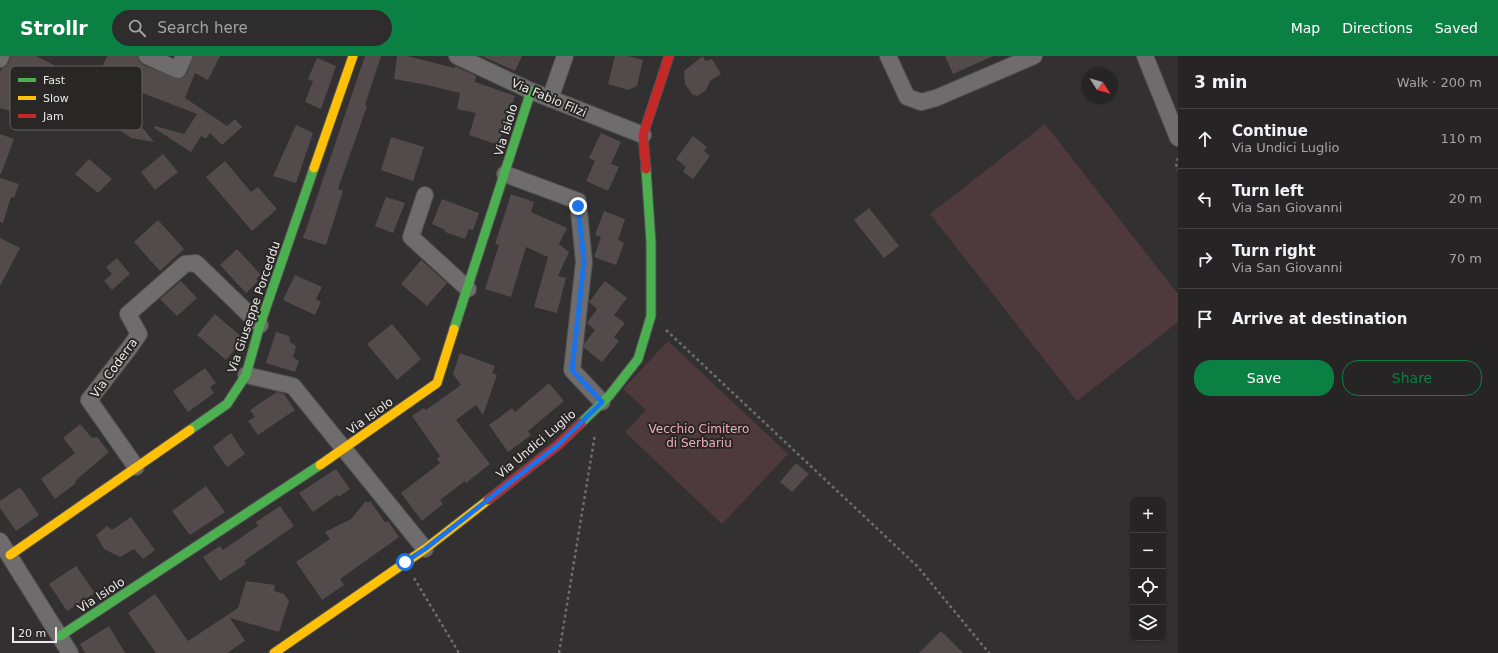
<!DOCTYPE html>
<html lang="en">
<head>
<meta charset="utf-8">
<style>
	body { margin:0; font-family:"DejaVu Sans",sans-serif; background:#2e2c2d; color:#f1f3f6 }
	.controls { position:absolute; right:12px; bottom:12px; display:grid; overflow:hidden; border-radius:8px; box-shadow:0 1px 3px #0004 }
	.controls button { width:36px; height:36px; display:grid; place-items:center; padding:0; border:0; border-bottom:1px solid #424142; background:#262425; color:#f1f3f6; font:20px sans-serif }
	.compass { position:absolute; left:1082px; top:12px; width:36px; height:36px; border-radius:50%; background:#262425; box-shadow:0 1px 3px #0004; rotate:126deg }
	.scale { position:absolute; left:12px; bottom:10px; width:45px; box-sizing:border-box; padding-left:4px; border:2px solid #ebe9e9; border-top:0; font-size:11px; line-height:14px; white-space:nowrap; color:#ebe9e9; -webkit-text-stroke:3px #292626; paint-order:stroke }
	.stop { position:absolute; width:12px; height:12px; margin:-9px; border:3px solid #1a73e8; border-radius:50%; background:#fff }
	.stop.end { background:#1a73e8; border-color:#fff; box-shadow:0 1px 4px #0008 }
	.list { margin:0; padding:0; list-style:none }
	h2 { display:flex; justify-content:space-between; align-items:center; height:52px; margin:0; padding:0 16px; font-size:17px }
	h2 small { font-size:13px; font-weight:400; color:#a4a4a7 }
	.list li { display:grid; grid-template-columns:26px 1fr auto; gap:12px; align-items:center; box-sizing:border-box; height:60px; padding:0 16px; border-top:1px solid #424142 }
	.list b { display:block; font-size:15px; white-space:nowrap }
	.list p { margin:0; font-size:13px; white-space:nowrap; color:#a4a4a7 }
	.list em { font-size:13px; font-style:normal; color:#a4a4a7 }
	.actions { display:flex; gap:8px; padding:12px 16px }
	.actions a { flex:1; padding:9px 0; border:1px solid #0b8043; border-radius:16px; text-align:center; font-size:14px; color:#0b8043 }
	.actions .main { background:#0b8043; color:#fff }
	.icon { flex:none; width:22px; height:22px; fill:none; stroke:currentColor; stroke-width:2; stroke-linecap:round; stroke-linejoin:round }
	.map { position:relative; flex:none; width:1178px; height:597px; overflow:hidden }
	header { display:flex; align-items:center; gap:24px; box-sizing:border-box; height:56px; padding:0 20px; background:#0b8043; color:#fff }
	header strong { font-size:19px }
	nav { display:flex; gap:22px; margin-inline-start:auto; font-size:14px }
	.search { width:280px; height:36px; background:#2e2c2d; display:flex; align-items:center; gap:10px; box-sizing:border-box; padding:0 14px; border-radius:22px; color:#a4a4a7; font-size:15px }
	main { display:flex }
	aside { flex:1; background:#262425 }
	.map>svg:first-child { display:block }
	.green { fill:#4e3a3c }
	.building { fill:#534a4c }
	.lines { fill:none; stroke-linecap:round; stroke-linejoin:round }
	.street-casing { stroke:#514f4f; stroke-width:18 }
	.fast-casing { stroke:#514f4f; stroke-width:11 }
	.slow-casing { stroke:#514f4f; stroke-width:11 }
	.jam-casing { stroke:#514f4f; stroke-width:11 }
	.path { stroke:#6e6c6d; stroke-width:2.5; stroke-dasharray:3 3; stroke-linecap:butt }
	.street { stroke:#6e6c6c; stroke-width:16 }
	.fast { stroke:#4caf50; stroke-width:9 }
	.slow { stroke:#ffc107; stroke-width:9 }
	.jam { stroke:#c62828; stroke-width:9 }
	.route { stroke:#1a73e8; stroke-width:5 }
	.labels { text-anchor:middle; stroke-width:4; stroke-linejoin:round; paint-order:stroke }
	.street-label { font-size:12px; fill:#ebe9e9; stroke:#292626 }
	.park-label { font-size:12px; fill:#f2acb7; stroke:#292626 }
	.key { fill:#292626; stroke:#636060; stroke-width:1 }
	.key-label { font-size:11px; fill:#ebe9e9 }
</style>
</head>
<body>
<header>
<strong>Strollr</strong>
<div class="search"><svg class="icon" aria-label="search" viewBox="0 0 24 24"><circle cx="10" cy="10" r="6"/><path d="M15 15l6 6"/></svg>Search here</div>
<nav><a>Map</a><a>Directions</a><a>Saved</a></nav>
</header>
<main>
<div class="map">
<svg width="1178" height="597" viewBox="0 0 1178 597">
	<rect width="100%" height="100%" fill="#323031"/>
	<g class="green">
		<polygon points="1045,68 1178,238 1178,266 1077,345 930,158"/>
		<polygon points="668,285 788,398 722,468 625,376 646,354 623,333"/>
	</g>
	<g class="building">
		<polygon points="10,0 36,0 54,9 48,25 39,22 33,57 14,56 0,52 0,16 2,12 6,10 9,6"/>
		<polygon points="107,0 138,0 139,5 143,9 179,23 183,22 187,18 193,0 220,0 208,24 195,17 185,42 227,70 235,63 242,71 222,89 210,77 206,83 201,80 191,96 154,72 155,70 184,78 197,58 140,36 124,58 137,65 154,86 131,82 103,62 123,31 98,21"/>
		<polygon points="365,0 381,0 365,49 367,50 338,133 343,135 326,189 303,182"/>
		<polygon points="397,0 407,0 454,12 455,10 476,20 475,26 515,40 498,89 469,79 476,57 457,53 460,37 422,28 394,23"/>
		<polygon points="482,0 522,0 515,15"/>
		<polygon points="615,0 628,0 643,4 637,30 628,34 608,28"/>
		<polygon points="703,0 705,5 712,3 721,18 710,25 706,34 697,40 692,38 685,28 684,15"/>
		<polygon points="945,0 993,0 953,18"/>
		<polygon points="317,2 336,10 321,53 305,46 313,25 308,23"/>
		<polygon points="296,69 313,77 296,127 273,120"/>
		<polygon points="601,77 621,86 611,108 619,111 608,135 586,125 595,105 589,102"/>
		<polygon points="0,78 14,83 1,118 0,118"/>
		<polygon points="693,80 707,91 704,95 710,100 693,123 683,116 686,111 676,103"/>
		<polygon points="391,81 424,91 413,125 381,114"/>
		<polygon points="163,98 178,116 155,134 141,116"/>
		<polygon points="89,103 112,123 98,137 75,118"/>
		<polygon points="225,105 251,136 258,131 277,153 252,175 206,121"/>
		<polygon points="0,122 19,128 14,142 11,141 3,167 0,166"/>
		<polygon points="511,138 534,146 531,156 567,172 559,188 556,186 569,196 558,220 566,222 557,257 534,251 548,201 526,191 511,241 485,233 499,189 495,188"/>
		<polygon points="386,141 405,147 393,177 375,170"/>
		<polygon points="442,143 479,157 473,174 469,173 465,183 445,176 445,174 432,168"/>
		<polygon points="869,152 899,190 884,202 854,164"/>
		<polygon points="604,155 625,163 618,184 624,187 616,209 594,201 601,181 595,179"/>
		<polygon points="158,164 184,193 160,215 134,186"/>
		<polygon points="0,182 20,192 0,230"/>
		<polygon points="237,193 261,219 256,223 258,225 246,237 220,209"/>
		<polygon points="117,202 130,218 112,234 104,225 112,218 106,211"/>
		<polygon points="421,204 447,227 427,250 401,228"/>
		<polygon points="295,219 322,231 316,243 321,246 315,259 283,244"/>
		<polygon points="181,225 197,242 177,260 160,243"/>
		<polygon points="605,225 627,242 614,259 625,267 614,281 619,285 602,306 584,292 584,288 595,274 587,267 597,253 589,246"/>
		<polygon points="215,258 243,282 242,285 226,304 197,279"/>
		<polygon points="392,268 421,303 397,324 367,288"/>
		<polygon points="276,276 289,280 290,286 296,290 293,301 299,305 295,316 266,307"/>
		<polygon points="460,297 495,310 492,317 497,319 483,359 476,349 456,364 490,408 466,427 465,425 440,444 443,448 422,465 401,437 440,407 437,403 440,400 412,360 424,352 426,354 461,329 453,318"/>
		<polygon points="205,312 216,327 210,331 214,337 188,356 173,335"/>
		<polygon points="549,327 564,345 528,375 531,379 508,396 489,369 512,352 515,356"/>
		<polygon points="277,336 284,338 295,354 258,379 248,365 255,361 250,354"/>
		<polygon points="80,368 92,382 97,381 109,396 75,425 76,427 55,443 41,423 75,397 63,382"/>
		<polygon points="231,377 245,398 227,411 213,391"/>
		<polygon points="796,407 809,418 792,436 780,426"/>
		<polygon points="336,413 350,433 339,441 337,439 313,456 299,437"/>
		<polygon points="206,430 225,456 190,479 172,455"/>
		<polygon points="20,431 39,459 16,475 0,452 0,445"/>
		<polygon points="366,445 368,447 370,445 385,466 388,465 399,481 340,523 344,529 322,544 296,506 330,483 325,476 351,463"/>
		<polygon points="280,450 294,470 244,505 246,508 220,525 203,501 220,490 223,494 258,470 256,466"/>
		<polygon points="131,461 155,494 143,503 134,493 120,501 104,493 96,479 107,470 112,474"/>
		<polygon points="76,510 95,537 67,555 49,528"/>
		<polygon points="246,525 275,529 274,535 284,538 289,545 279,576 230,562 245,585 227,597 156,597 128,557 155,538 188,585 238,552"/>
		<polygon points="109,570 125,597 85,597 80,588"/>
		<polygon points="941,575 963,597 919,597"/>
	</g>
	<g class="lines">
		<defs>
			<g id="street">
				<polyline points="147,0 178,14 184,0"/>
				<polyline points="457,0 531,35 643,79"/>
				<polyline points="888,0 907,41 921,46 936,42 1034,0"/>
				<polyline points="1145,0 1178,82"/>
				<polyline points="0,3 1,0"/>
				<polyline points="550,43 565,0"/>
				<polyline points="505,118 578,145 584,206 572,314 602,346"/>
				<polyline points="425,139 411,181 468,233"/>
				<polyline points="246,319 293,330 425,493"/>
				<polyline points="136,411 89,344 130,291 139,278 128,258 185,208 196,207 260,269"/>
				<polyline points="0,485 70,597"/>
			</g>
			<g id="fast">
				<polyline points="454,273 531,35"/>
				<polyline points="581,367 609,340 638,303 651,260 651,186 646,113"/>
				<polyline points="190,374 227,348 246,319 260,269 314,112"/>
				<polyline points="60,580 320,409"/>
			</g>
			<g id="slow">
				<polyline points="314,112 353,0"/>
				<polyline points="320,409 437,327 454,273"/>
				<polyline points="10,499 190,374"/>
				<polyline points="274,597 425,493 488,444"/>
			</g>
			<g id="jam">
				<polyline points="646,113 643,79 669,0"/>
				<polyline points="488,444 558,389 581,367"/>
			</g>
		</defs>
		<use href="#street" class="street-casing"/>
		<use href="#fast" class="fast-casing"/>
		<use href="#slow" class="slow-casing"/>
		<use href="#jam" class="jam-casing"/>
		<g class="path">
			<polyline points="1178,102 1176,111 1178,114"/>
			<polyline points="666,274 917,510 989,597"/>
			<polyline points="414,522 459,597"/>
			<polyline points="559,597 595,378"/>
		</g>
		<use href="#street" class="street"/>
		<use href="#fast" class="fast"/>
		<use href="#slow" class="slow"/>
		<use href="#jam" class="jam"/>
	</g>
	<g class="lines">
		<polyline class="route" points="405,506 425,493 558,389 602,346 572,314 584,206 578,150"/>
	</g>
	<g class="labels">
		<g class="street-label">
			<text transform="translate(549 42) rotate(23)" y="4">Via Fabio Filzi</text>
			<text transform="translate(506 74) rotate(-73)" y="4">Via Isiolo</text>
			<text transform="translate(254 251) rotate(-71)" y="4">Via Giuseppe Porceddu</text>
			<text transform="translate(114 312) rotate(-54)" y="4">Via Coderra</text>
			<text transform="translate(370 360) rotate(-36)" y="4">Via Isiolo</text>
			<text transform="translate(536 388) rotate(-40)" y="4">Via Undici Luglio</text>
			<text transform="translate(101 539) rotate(-33)" y="4">Via Isiolo</text>
		</g>
		<g class="park-label">
			<text x="699" y="377">Vecchio Cimitero<tspan x="699" dy="14">di Serbariu</tspan></text>
		</g>
	</g>
	<rect x="10" y="10" width="132" height="64" rx="6" class="key"/>
	<rect x="18" y="22" width="18" height="4" fill="#4caf50"/>
	<rect x="18" y="40" width="18" height="4" fill="#ffc107"/>
	<rect x="18" y="58" width="18" height="4" fill="#c62828"/>
	<g class="key-label">
		<text x="43" y="28">Fast</text>
		<text x="43" y="46">Slow</text>
		<text x="43" y="64">Jam</text>
	</g>
</svg>
<div class="controls">
<button>+</button>
<button>−</button>
<button><svg class="icon" aria-label="locate" viewBox="0 0 24 24"><circle cx="12" cy="12" r="6"/><path d="M12 2v4M12 18v4M2 12h4M18 12h4"/></svg></button>
<button><svg class="icon" aria-label="layers" viewBox="0 0 24 24"><path d="M12 4l9 5-9 5-9-5zM3 14l9 5 9-5"/></svg></button>
</div>
<svg class="compass" viewBox="-18 -18 36 36"><path d="M0-13l5 13h-10z" fill="#e53935"/><path d="M0 13l5-13h-10z" fill="#a4a4a7"/></svg>
<div class="scale">20 m</div>
<div class="stop" style="left:405px;top:506px"></div>
<div class="stop end" style="left:578px;top:150px"></div>
</div>
<aside>
<h2>3 min<small>Walk · 200 m</small></h2>
<ul class="list">
<li><svg class="icon" aria-label="ahead" viewBox="0 0 24 24"><path d="M12 20V5M6 11l6-6 6 6"/></svg><div><b>Continue</b><p>Via Undici Luglio</p></div><em>110 m</em></li>
<li><svg class="icon" aria-label="left" viewBox="0 0 24 24"><path d="M17 20v-9H6M10 6l-5 5 5 5"/></svg><div><b>Turn left</b><p>Via San Giovanni</p></div><em>20 m</em></li>
<li><svg class="icon" aria-label="right" viewBox="0 0 24 24"><path d="M7 20v-9h11M14 6l5 5-5 5"/></svg><div><b>Turn right</b><p>Via San Giovanni</p></div><em>70 m</em></li>
<li><svg class="icon" aria-label="arrive" viewBox="0 0 24 24"><path d="M6 21V4h12l-3 4 3 4H6"/></svg><div><b>Arrive at destination</b></div></li>
</ul>
<div class="actions"><a class="main">Save</a><a>Share</a></div>
</aside>
</main>
</body>
</html>
